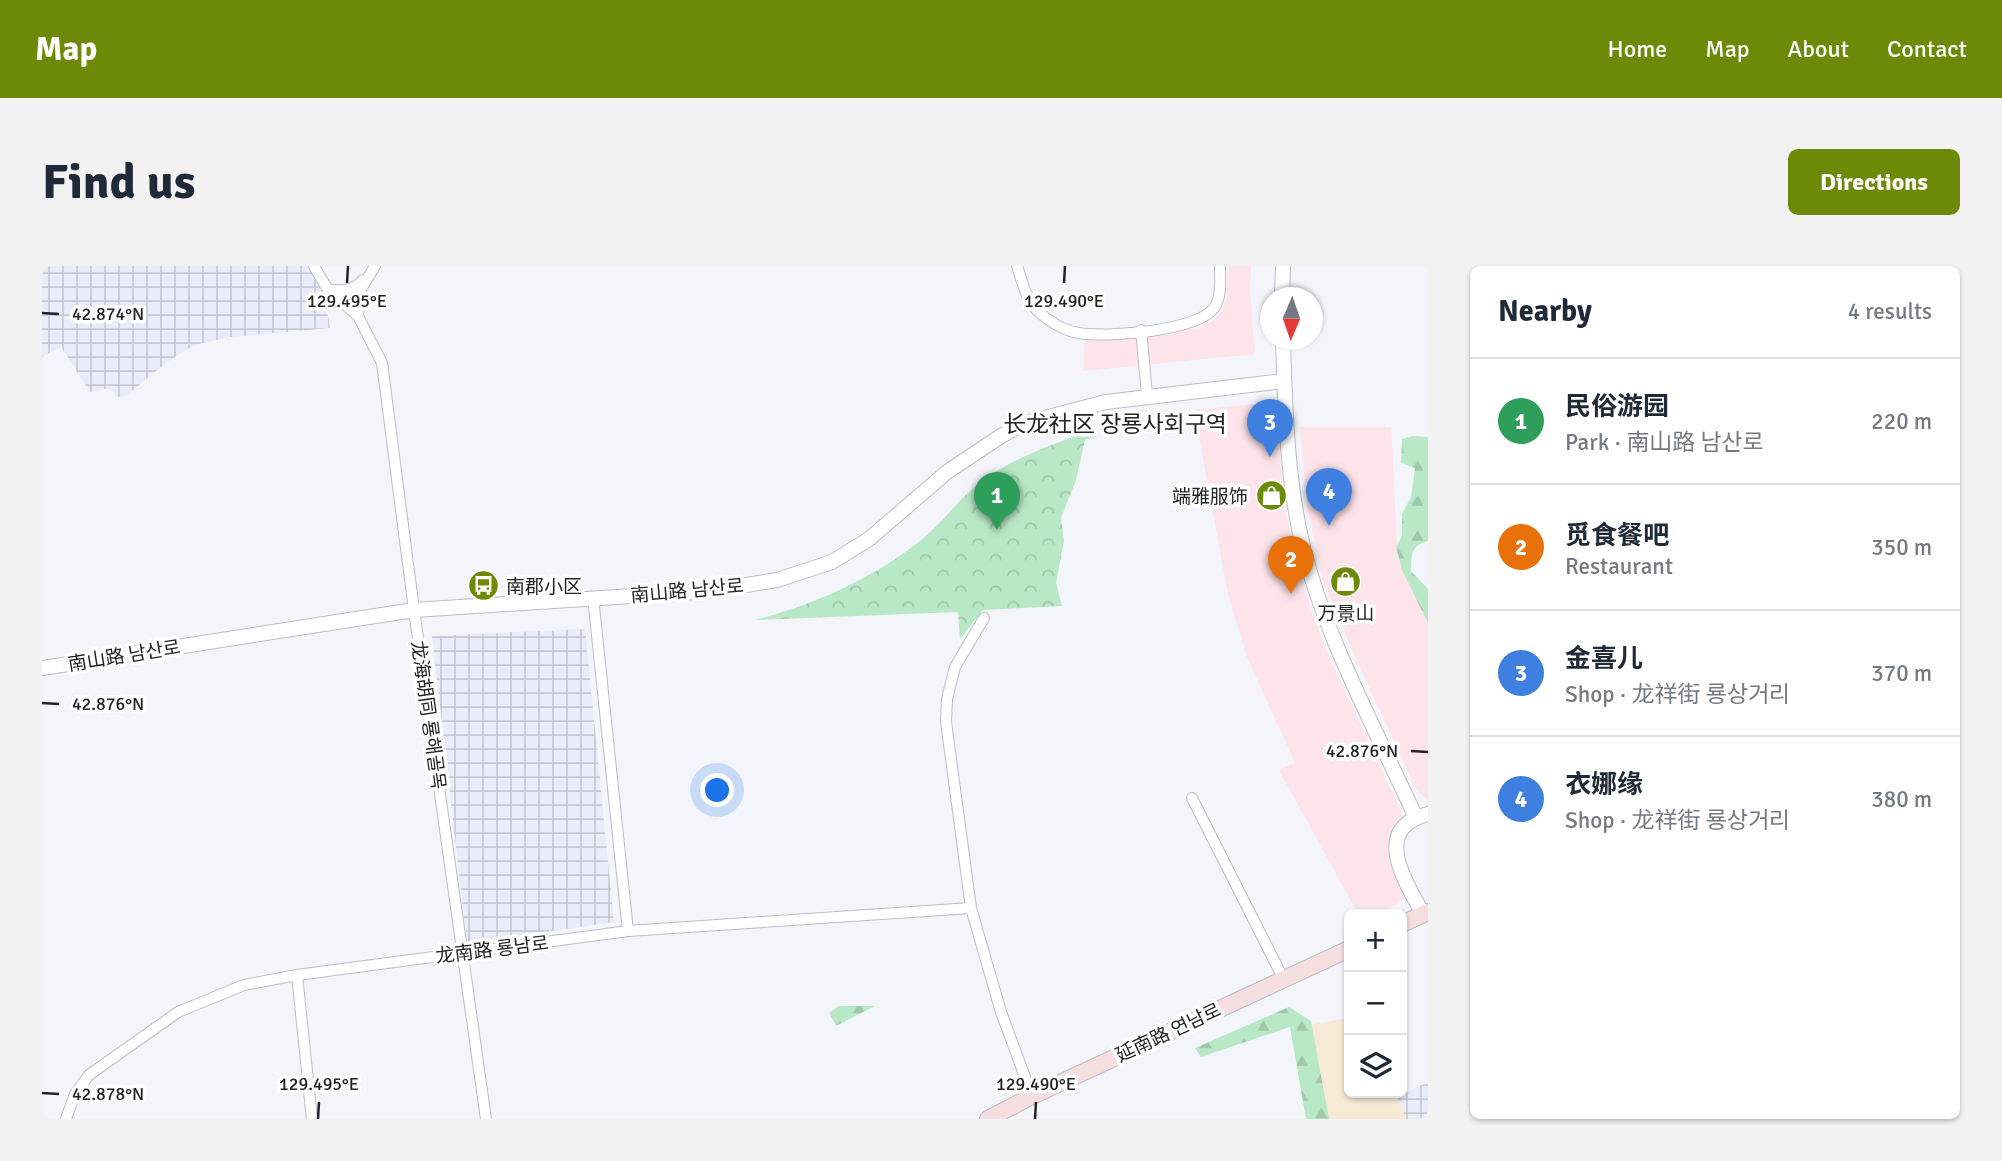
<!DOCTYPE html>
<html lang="en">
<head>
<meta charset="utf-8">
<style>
	body { margin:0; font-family:Signika,"Noto Sans SC","Noto Sans KR",sans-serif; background:#f2f2f3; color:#1f2937 }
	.controls { position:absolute; right:21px; bottom:21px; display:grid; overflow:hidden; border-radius:10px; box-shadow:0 2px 5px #0004 }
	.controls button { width:63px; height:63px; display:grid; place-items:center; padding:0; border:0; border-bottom:2px solid #e0e1e3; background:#fff; color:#1f2937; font:35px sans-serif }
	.compass { position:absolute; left:1218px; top:21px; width:63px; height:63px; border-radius:50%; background:#fff; box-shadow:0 2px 5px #0004; rotate:182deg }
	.you { position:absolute; left:676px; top:525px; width:24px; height:24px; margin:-18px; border:5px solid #fff; border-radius:50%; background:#1a73e8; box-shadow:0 0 0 10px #1a73e833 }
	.badge { display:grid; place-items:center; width:46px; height:46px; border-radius:50%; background:#6c8a07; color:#fff; font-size:23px; font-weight:700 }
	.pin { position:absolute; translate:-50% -58px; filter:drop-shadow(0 2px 4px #0008) }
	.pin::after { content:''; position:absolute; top:37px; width:24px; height:21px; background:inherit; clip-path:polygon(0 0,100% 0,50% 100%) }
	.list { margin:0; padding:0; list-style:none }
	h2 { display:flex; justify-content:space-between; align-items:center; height:91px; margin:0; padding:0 28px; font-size:30px }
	h2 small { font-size:23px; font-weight:400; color:#747a83 }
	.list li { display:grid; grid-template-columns:46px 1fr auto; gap:21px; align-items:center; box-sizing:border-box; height:126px; padding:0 28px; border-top:2px solid #e0e1e3 }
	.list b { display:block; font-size:26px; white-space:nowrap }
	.list p { margin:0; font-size:23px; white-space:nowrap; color:#747a83 }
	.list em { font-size:23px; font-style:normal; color:#747a83 }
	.icon { flex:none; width:38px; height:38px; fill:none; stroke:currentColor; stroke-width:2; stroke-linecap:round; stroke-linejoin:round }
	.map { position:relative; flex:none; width:1386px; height:853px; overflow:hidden; border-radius:10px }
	header { display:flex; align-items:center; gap:42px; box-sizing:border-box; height:98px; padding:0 35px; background:#6c8a07; color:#fff }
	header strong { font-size:33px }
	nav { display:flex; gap:38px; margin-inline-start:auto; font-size:24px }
	.intro { display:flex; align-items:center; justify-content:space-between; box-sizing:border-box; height:168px; padding:0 42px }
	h1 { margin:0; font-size:49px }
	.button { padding:18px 32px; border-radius:10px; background:#6c8a07; color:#fff; font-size:24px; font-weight:700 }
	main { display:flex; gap:42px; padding:0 42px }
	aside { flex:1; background:#fff; border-radius:10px; box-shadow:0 2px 5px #0004 }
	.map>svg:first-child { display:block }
	.commercial { fill:#fde3ea }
	.industrial { fill:url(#industrial-grid) }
	.education { fill:#f6e9d5 }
	.forest { fill:url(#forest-firs) }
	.park { fill:url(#park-crowns) }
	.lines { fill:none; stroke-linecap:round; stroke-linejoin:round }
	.minor-casing { stroke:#bcbdc2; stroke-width:12 }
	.tertiary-casing { stroke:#bcbdc2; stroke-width:16 }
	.secondary-casing { stroke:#bcbdc2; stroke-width:18 }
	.minor { stroke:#fff; stroke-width:10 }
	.tertiary { stroke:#fff; stroke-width:14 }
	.secondary { stroke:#f4dedf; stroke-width:16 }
	.ticks { fill:none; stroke:#212224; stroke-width:2.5 }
	.labels { text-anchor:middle; stroke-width:7; stroke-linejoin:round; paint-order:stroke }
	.poi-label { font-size:19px; fill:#212224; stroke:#fff; text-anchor:end }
	.street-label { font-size:19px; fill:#212224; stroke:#fff }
	.quarter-label { font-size:23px; fill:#212224; stroke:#fff }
	.ticks-label { font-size:18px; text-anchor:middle; fill:#212224; stroke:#fff; stroke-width:7; stroke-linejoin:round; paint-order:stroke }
</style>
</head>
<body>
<header>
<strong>Map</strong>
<nav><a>Home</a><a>Map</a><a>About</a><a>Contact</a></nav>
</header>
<div class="intro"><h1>Find us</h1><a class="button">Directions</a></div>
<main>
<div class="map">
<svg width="1386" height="853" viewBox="0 0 1386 853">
	<defs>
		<pattern id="industrial-grid" width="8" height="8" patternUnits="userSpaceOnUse" patternTransform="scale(1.75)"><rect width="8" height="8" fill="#e8ebf8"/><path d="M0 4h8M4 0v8" fill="none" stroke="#c7c9d4"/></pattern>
		<pattern id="forest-firs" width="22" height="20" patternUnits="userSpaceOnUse" patternTransform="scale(1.75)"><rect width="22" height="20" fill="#b9e8c6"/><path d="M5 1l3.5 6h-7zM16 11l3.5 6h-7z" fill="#9fc7aa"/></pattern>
		<pattern id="park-crowns" width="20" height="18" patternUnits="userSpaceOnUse" patternTransform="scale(1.75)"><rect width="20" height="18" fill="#b9e8c6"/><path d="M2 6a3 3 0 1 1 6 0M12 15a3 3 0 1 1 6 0" fill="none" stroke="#9fc7aa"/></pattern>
	</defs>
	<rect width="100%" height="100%" fill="#f4f5fa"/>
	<g class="commercial">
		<polygon points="1187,0 1209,0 1208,22 1213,88 1041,105 1043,73 1157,62 1173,53 1181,43 1185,30"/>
		<polygon points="1233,136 1243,244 1254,293 1269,343 1283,381 1360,548 1348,580 1349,595 1363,625 1362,631 1357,637 1333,648 1316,648 1237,504 1253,497 1205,391 1186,328 1152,144"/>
		<polygon points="1258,161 1349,161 1356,293 1386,357 1386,536 1373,521 1307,377 1281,314 1265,240"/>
	</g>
	<g class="industrial">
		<polygon points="0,0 277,0 288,62 189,71 152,79 125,96 84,130 74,131 68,122 48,126 19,81 0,91"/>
		<polygon points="543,363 572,656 425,677 390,370"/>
		<polygon points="1386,816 1386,853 1364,853 1355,831"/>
	</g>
	<polygon class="education" points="1306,752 1307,827 1330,827 1355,831 1364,853 1281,853 1267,759"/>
	<g class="forest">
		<path d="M 1370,170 L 1386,171 L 1386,275 C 1369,279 1369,290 1369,305 L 1386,323 L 1386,357 L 1360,304 L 1354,281 L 1360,270 L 1360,248 L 1369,231 L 1373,202 L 1359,197 L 1360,173 Z"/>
		<polygon points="797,740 833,740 794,760 787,747"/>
		<polygon points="1247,741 1269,755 1287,853 1264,853 1248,761 1159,791 1153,782"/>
	</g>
	<path class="park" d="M 1052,163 L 1053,171 L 1043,174 L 1034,214 L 1019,252 L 1022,275 L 1014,317 L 1020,340 L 941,344 L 918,373 L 916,346 L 713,354 C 774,338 835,311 884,270 C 906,250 925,223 950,208 C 981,188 1018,176 1052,163 Z"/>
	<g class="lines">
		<defs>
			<g id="minor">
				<polyline points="272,0 286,24 316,50 340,97 372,344 444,853"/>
				<path d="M 975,0 C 980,14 984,34 995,44 C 1006,55 1022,65 1037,67 C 1064,72 1155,65 1172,42 C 1180,31 1178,13 1178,0"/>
				<path d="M 286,24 C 302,25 310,25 321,14"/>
				<polyline points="316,50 319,23 333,0"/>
				<polyline points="1099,64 1105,129"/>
				<polyline points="551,331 586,665"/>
				<polyline points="942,352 913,401 905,433 904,456 929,642 959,746 990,830"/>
				<polyline points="1150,532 1241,712"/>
				<polyline points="255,709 270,853"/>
				<polyline points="24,853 33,828 47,809 136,746 202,719 255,709 586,665 929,642"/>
			</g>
			<g id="tertiary">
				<polyline points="1240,32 1241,0"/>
				<path d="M 1241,74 C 1243,142 1245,214 1261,281 C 1285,376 1334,463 1374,552"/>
				<polyline points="0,402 372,344 668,325 735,314 790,296 827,273 905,206 959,170 983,157 1064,136 1242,115"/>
				<path d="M 1381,648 C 1364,616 1328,563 1386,548"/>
			</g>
			<g id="secondary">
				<polyline points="1360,658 1386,646"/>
				<polyline points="946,853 990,830 1307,683"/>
			</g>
		</defs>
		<use href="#minor" class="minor-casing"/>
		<use href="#tertiary" class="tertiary-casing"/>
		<use href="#secondary" class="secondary-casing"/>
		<use href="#minor" class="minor"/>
		<use href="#tertiary" class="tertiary"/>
		<use href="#secondary" class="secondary"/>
	</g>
	<path class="ticks" d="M 305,17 L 306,0M 1022,17 L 1023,0M 0,47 L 17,48M 0,437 L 17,438M 1369,485 L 1386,486M 0,827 L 17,828M 276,853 L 277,836M 993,853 L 994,836"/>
	<defs>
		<symbol id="shop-disc" viewBox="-11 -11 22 22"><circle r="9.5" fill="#6c8a07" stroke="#fff"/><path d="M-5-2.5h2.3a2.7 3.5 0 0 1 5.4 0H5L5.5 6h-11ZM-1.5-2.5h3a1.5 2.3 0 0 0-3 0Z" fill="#fff"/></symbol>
		<symbol id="bus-disc" viewBox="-11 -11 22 22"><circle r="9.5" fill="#6c8a07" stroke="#fff"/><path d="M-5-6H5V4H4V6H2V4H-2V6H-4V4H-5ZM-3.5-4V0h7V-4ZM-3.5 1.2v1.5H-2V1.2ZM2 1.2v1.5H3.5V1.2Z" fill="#fff"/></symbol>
	</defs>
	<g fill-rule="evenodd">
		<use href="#shop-disc" x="1212" y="212" width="35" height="35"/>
		<use href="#shop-disc" x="1286" y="298" width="35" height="35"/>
		<use href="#bus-disc" x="424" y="302" width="35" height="35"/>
	</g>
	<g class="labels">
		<g class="poi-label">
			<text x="1206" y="237">端雅服饰</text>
			<text x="464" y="327" text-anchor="start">南郡小区</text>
			<text x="1304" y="354" text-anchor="middle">万景山</text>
		</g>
		<g class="street-label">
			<text transform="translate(645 324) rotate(-5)" y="7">南山路 남산로</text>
			<text transform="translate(82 389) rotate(-9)" y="7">南山路 남산로</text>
			<text transform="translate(387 449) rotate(82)" y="7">龙海胡同 룡해골목</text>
			<text transform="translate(450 683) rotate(-7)" y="7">龙南路 룡남로</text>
			<text transform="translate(1126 766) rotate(-25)" y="7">延南路 연남로</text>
		</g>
		<g class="quarter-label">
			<text x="1073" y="166">长龙社区 장룡사회구역</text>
		</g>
	</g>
	<g class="ticks-label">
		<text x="305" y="41">129.495°E</text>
		<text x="1022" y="41">129.490°E</text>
		<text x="66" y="54">42.874°N</text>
		<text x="66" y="444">42.876°N</text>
		<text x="1320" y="491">42.876°N</text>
		<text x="277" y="824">129.495°E</text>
		<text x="994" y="824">129.490°E</text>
		<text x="66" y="834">42.878°N</text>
	</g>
</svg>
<div class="controls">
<button>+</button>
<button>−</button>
<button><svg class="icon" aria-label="layers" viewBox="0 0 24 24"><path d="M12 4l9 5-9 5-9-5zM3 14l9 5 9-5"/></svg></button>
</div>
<svg class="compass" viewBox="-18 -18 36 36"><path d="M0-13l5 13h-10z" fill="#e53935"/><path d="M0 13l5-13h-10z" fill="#747a83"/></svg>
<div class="you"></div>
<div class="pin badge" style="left:955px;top:264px;background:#2e9e5b">1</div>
<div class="pin badge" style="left:1249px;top:328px;background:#e8710a">2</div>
<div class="pin badge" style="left:1228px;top:191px;background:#3f7fe0">3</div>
<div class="pin badge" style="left:1287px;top:260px;background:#3f7fe0">4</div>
</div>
<aside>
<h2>Nearby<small>4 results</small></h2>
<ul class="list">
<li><span class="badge" style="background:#2e9e5b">1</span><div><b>民俗游园</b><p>Park · 南山路 남산로</p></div><em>220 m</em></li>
<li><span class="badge" style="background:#e8710a">2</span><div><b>觅食餐吧</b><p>Restaurant</p></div><em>350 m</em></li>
<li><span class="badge" style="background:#3f7fe0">3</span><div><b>金喜儿</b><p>Shop · 龙祥街 룡상거리</p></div><em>370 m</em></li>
<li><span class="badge" style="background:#3f7fe0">4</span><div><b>衣娜缘</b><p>Shop · 龙祥街 룡상거리</p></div><em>380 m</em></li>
</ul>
</aside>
</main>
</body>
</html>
